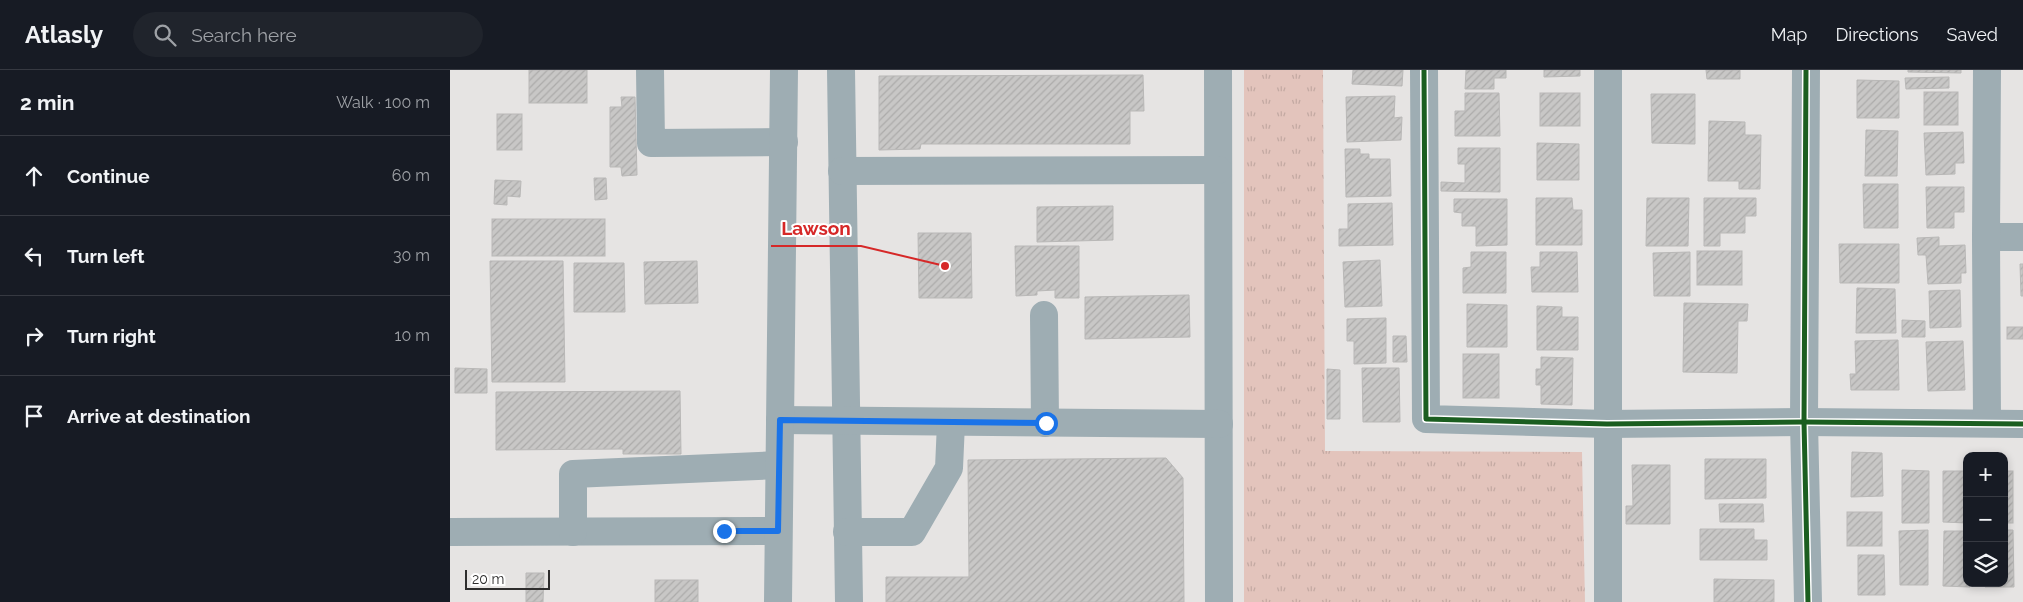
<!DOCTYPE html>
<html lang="en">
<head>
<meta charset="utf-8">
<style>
	body { margin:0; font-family:Raleway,sans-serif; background:#20242c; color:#f1f3f6 }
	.controls { position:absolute; right:15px; bottom:15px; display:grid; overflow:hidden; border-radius:10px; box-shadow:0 2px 8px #0003 }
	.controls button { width:45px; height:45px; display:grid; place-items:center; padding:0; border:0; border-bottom:1px solid #363941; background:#171b24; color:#f1f3f6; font:25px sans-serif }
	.scale { position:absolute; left:15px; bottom:12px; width:85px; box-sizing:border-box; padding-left:5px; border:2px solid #2e2d2d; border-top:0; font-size:14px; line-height:18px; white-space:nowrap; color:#2e2d2d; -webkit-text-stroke:4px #fff; paint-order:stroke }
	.stop { position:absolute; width:15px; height:15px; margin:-11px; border:4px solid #1a73e8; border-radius:50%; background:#fff }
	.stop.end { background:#1a73e8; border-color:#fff; box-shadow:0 1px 5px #0008 }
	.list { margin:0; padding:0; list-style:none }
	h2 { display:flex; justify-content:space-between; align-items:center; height:65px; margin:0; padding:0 20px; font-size:21px }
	h2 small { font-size:16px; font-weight:400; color:#9ea1a6 }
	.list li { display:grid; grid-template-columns:32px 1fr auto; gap:15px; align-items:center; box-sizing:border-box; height:80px; padding:0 20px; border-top:1px solid #363941 }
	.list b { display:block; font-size:19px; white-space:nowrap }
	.list em { font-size:16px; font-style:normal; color:#9ea1a6 }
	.icon { flex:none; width:28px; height:28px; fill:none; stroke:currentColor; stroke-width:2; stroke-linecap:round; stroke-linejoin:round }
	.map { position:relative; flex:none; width:1573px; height:532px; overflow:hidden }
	header { display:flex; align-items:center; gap:30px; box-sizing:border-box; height:70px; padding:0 25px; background:#171b24; border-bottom:1px solid #363941 }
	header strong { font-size:24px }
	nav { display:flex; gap:28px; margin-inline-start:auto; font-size:18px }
	.search { width:350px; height:45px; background:#20242c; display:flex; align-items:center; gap:12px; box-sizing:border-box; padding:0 18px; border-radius:28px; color:#9ea1a6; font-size:19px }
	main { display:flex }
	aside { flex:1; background:#171b24 }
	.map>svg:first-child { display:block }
	.park { fill:url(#park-tufts) }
	.building { fill:url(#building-hatch); stroke:#b9b8b7 }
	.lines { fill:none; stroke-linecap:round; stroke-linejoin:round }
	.minor { stroke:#9eadb3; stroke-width:28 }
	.cycleway-casing { stroke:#fff; stroke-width:8 }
	.cycleway { stroke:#1b5e20; stroke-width:5 }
	.route { stroke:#1a73e8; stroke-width:6 }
	.leader { fill:none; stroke:#d62828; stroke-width:2 }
	.callout-dot { fill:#d62828; stroke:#fff; stroke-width:2 }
	.callout-label { font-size:19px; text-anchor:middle; font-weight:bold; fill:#d62828; stroke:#fff; stroke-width:4; stroke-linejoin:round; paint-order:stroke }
</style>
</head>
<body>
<header>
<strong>Atlasly</strong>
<div class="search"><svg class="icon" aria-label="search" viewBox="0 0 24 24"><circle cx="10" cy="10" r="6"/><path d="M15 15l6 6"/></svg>Search here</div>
<nav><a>Map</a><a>Directions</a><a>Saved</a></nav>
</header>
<main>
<aside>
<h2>2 min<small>Walk · 100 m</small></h2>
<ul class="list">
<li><svg class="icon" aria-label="ahead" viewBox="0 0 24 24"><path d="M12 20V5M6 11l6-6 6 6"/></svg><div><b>Continue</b></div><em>60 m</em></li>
<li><svg class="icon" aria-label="left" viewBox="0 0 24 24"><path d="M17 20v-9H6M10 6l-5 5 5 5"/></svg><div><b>Turn left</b></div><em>30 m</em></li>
<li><svg class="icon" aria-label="right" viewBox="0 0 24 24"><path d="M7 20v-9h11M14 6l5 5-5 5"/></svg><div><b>Turn right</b></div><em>10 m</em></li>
<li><svg class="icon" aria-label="arrive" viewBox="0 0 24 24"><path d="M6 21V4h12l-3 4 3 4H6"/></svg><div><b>Arrive at destination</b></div></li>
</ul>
</aside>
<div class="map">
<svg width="1573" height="532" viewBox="0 0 1573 532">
	<defs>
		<pattern id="park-tufts" width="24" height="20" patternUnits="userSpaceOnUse" patternTransform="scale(1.25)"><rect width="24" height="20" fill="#e3c4bc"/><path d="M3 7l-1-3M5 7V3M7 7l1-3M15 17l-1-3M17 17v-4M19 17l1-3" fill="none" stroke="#c3a9a2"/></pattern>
		<pattern id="building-hatch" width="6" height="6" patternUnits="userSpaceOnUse" patternTransform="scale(1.25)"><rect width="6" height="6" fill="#c8c7c6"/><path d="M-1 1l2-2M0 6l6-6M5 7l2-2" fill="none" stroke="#acabaa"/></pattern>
	</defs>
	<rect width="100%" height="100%" fill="#e6e4e3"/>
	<polygon class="park" points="794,0 873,0 875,381 1132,382 1135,532 794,532"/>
	<g class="building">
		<rect x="79" y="0" width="58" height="33"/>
		<polygon points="903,0 953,0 952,16 902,14"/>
		<polygon points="1016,0 1056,0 1056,8 1044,8 1044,19 1015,19"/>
		<polygon points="1094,0 1130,0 1130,6 1094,7"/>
		<polygon points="1256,0 1290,0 1290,9 1257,9"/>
		<polygon points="1458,0 1511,0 1511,3 1458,2"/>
		<polygon points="693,5 694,41 680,41 680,74 471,74 470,79 429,80 429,6"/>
		<polygon points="1499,7 1499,18 1456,19 1455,8"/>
		<polygon points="1407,10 1449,11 1449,48 1407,48"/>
		<rect x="1474" y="22" width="34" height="33"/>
		<polygon points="1015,23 1049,23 1050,66 1005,66 1005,41 1015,41"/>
		<rect x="1090" y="23" width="40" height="33"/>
		<polygon points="1201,24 1245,24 1245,74 1202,73"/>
		<polygon points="945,26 944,48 952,47 951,70 897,72 896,27"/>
		<polygon points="171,27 185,27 187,105 172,106 171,97 160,97 160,37 172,37"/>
		<rect x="47" y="44" width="25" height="36"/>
		<polygon points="1259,51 1295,52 1295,65 1311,65 1310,119 1289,119 1289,111 1258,111"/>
		<polygon points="1416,60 1448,61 1447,106 1415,106"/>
		<polygon points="1513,62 1514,93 1505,93 1505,104 1476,105 1474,63"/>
		<polygon points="1087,73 1129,74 1129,110 1087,110"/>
		<polygon points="1008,78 1050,78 1050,122 991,121 991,112 1015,113 1015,94 1008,94"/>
		<polygon points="895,79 910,79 910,84 919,84 919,89 940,89 941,126 896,127"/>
		<polygon points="144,108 156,108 157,129 145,130"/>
		<polygon points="45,110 71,111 70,127 57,126 57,135 44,134"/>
		<polygon points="1413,114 1448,114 1448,158 1414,158"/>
		<polygon points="1476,117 1514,117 1514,142 1504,142 1504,158 1477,158"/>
		<polygon points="1086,128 1122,128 1123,140 1132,140 1132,175 1086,175"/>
		<polygon points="1197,128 1239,128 1238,176 1196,176"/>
		<polygon points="1254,128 1306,128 1306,146 1295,146 1295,163 1270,163 1270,176 1254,176"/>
		<polygon points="1004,129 1057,129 1057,175 1026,176 1026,156 1012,156 1012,143 1004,142"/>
		<polygon points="942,133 943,175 889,176 889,159 898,159 898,134"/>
		<polygon points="663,136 663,170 587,172 587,137"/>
		<rect x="42" y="149" width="113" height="37"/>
		<polygon points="468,163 521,163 522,228 469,228"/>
		<polygon points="1489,167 1489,176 1515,175 1516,203 1511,203 1511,213 1478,214 1476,185 1468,185 1467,168"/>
		<polygon points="1389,174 1449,174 1449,213 1390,213"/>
		<polygon points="565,176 629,176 629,228 605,228 605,220 587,221 587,225 566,226"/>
		<rect x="1247" y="181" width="45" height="34"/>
		<polygon points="1021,182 1056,182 1056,223 1013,223 1013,198 1021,197"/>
		<polygon points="1090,182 1127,182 1128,222 1082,222 1081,197 1090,197"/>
		<polygon points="1240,182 1240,226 1204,226 1203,183"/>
		<polygon points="930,190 932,236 895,237 893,192"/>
		<polygon points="40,191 113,191 115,312 42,312"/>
		<polygon points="247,191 248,233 195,234 194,192"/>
		<polygon points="124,193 174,193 175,242 124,242"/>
		<polygon points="1570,194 1573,194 1573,226 1571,226"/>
		<polygon points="1407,218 1445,219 1446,263 1406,263"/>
		<polygon points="1510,220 1511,257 1480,258 1479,221"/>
		<polygon points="739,225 740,267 635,269 635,227"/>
		<polygon points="1234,233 1298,234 1297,251 1288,251 1287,303 1233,302"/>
		<polygon points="1017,234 1057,235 1057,277 1017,277"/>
		<polygon points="1087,236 1112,237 1112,247 1128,247 1128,280 1087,280"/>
		<polygon points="936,248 936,293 904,294 904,271 897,271 897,249"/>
		<polygon points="1452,250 1475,251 1475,267 1452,267"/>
		<rect x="1557" y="257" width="16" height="12"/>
		<polygon points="943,266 956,266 957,292 943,292"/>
		<polygon points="1448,270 1449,320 1401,320 1400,304 1406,304 1405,271"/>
		<polygon points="1513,271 1515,320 1478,321 1476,272"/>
		<rect x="1013" y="284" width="36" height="44"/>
		<polygon points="1091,287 1123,288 1122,335 1091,334 1091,315 1086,315 1086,299 1091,299"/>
		<polygon points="5,298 37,299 37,323 5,323"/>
		<polygon points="912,298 949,298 950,352 913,352"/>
		<polygon points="877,299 890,300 890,349 877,349"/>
		<polygon points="230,321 231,384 173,384 173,379 46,380 46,322"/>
		<polygon points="1402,382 1432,383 1433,426 1401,427"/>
		<polygon points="716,388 733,408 734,532 436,532 436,507 519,507 518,390"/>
		<polygon points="1255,389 1316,389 1316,428 1255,429"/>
		<polygon points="1182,395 1220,395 1220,454 1176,454 1176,436 1183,436"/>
		<polygon points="1452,400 1479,401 1479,453 1452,453"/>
		<polygon points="1493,401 1517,401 1517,453 1493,452"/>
		<rect x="1554" y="401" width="9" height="52"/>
		<polygon points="1269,434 1313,434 1314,452 1270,452"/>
		<rect x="1397" y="442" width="35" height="34"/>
		<polygon points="1250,459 1304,459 1304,470 1317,470 1317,490 1250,490"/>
		<polygon points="1478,460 1478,515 1450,515 1449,461"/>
		<polygon points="1554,460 1563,460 1564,517 1535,517 1535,513 1554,513"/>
		<polygon points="1494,461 1517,461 1517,513 1520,513 1520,517 1493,516"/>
		<polygon points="1408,485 1434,485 1435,525 1408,525"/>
		<polygon points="76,503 94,503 93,532 76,532"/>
		<polygon points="1264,509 1324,510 1324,532 1264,532"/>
		<rect x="205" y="510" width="43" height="22"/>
	</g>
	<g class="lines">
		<g class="minor">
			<polyline points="200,0 201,73 334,72"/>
			<polyline points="391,0 399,532"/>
			<polyline points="768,0 769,532"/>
			<polyline points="974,0 976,349 1157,354 1354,352 1573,354"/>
			<polyline points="1158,0 1158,532"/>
			<polyline points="1356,0 1354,352 1358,532"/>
			<polyline points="392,101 768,100"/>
			<polyline points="1536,167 1573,167"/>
			<polyline points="594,245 595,353"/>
			<polyline points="330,350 769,354"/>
			<polyline points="1537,353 1536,167 1537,0"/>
			<polyline points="0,462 328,461"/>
			<polyline points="123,462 123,404 329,395"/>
			<polyline points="397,462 462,462 499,398 501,353"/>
			<polyline points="328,532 334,0"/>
		</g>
		<defs>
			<g id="cycleway">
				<polyline points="974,0 976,349 1157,354 1354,352 1573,354"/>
				<polyline points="1356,0 1354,352 1358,532"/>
			</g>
		</defs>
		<use href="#cycleway" class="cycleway-casing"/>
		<use href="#cycleway" class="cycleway"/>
	</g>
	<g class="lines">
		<polyline class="route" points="274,461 328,461 330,350 596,353"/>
	</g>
	<path class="leader" d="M495 196L411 176H321"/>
	<circle class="callout-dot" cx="495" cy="196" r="5"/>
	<g class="callout-label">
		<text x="366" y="165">Lawson</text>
	</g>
</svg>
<div class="controls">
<button>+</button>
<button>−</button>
<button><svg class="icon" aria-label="layers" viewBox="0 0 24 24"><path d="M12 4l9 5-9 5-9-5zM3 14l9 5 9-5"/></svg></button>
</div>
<div class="scale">20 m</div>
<div class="stop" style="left:596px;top:353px"></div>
<div class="stop end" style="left:274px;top:461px"></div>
</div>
</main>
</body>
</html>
